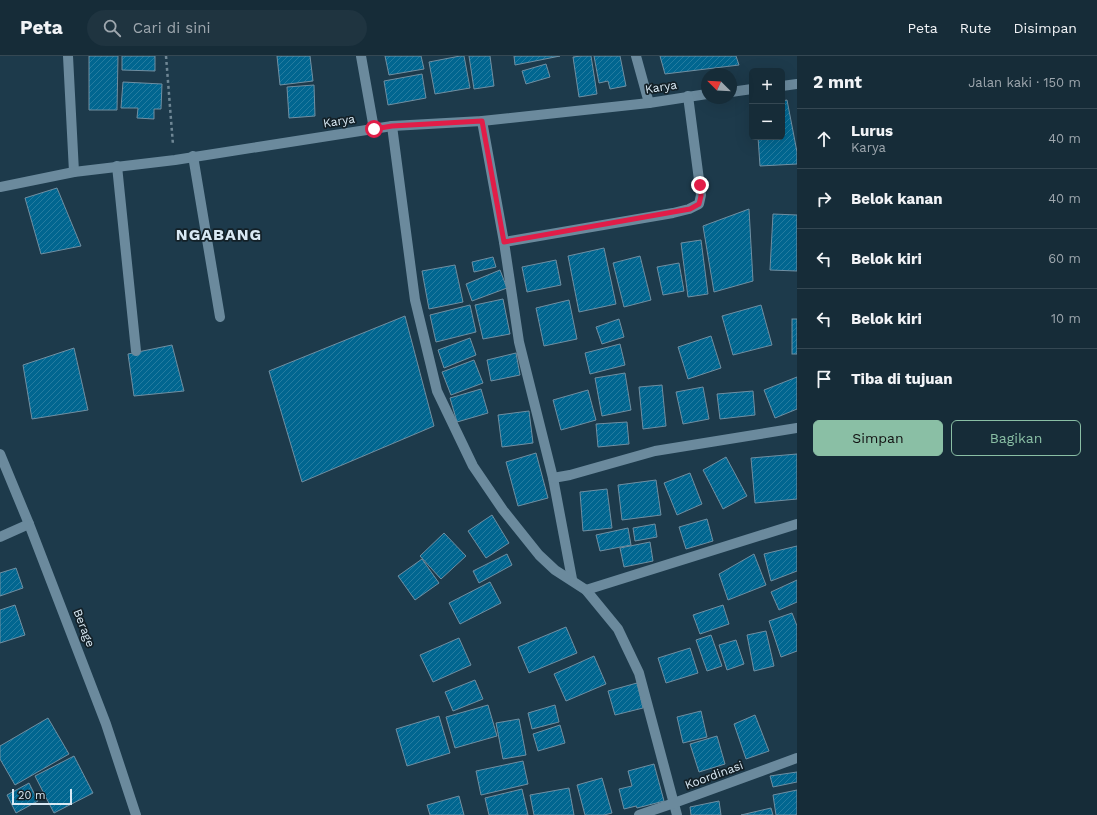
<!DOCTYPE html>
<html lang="id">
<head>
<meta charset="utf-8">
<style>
	body { margin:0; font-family:"Work Sans",sans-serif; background:#1f3440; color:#f1f3f6 }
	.controls { position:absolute; right:12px; top:12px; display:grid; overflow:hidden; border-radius:6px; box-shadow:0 4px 16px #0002 }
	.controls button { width:36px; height:36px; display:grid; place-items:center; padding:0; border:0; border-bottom:1px solid #354853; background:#162c38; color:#f1f3f6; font:20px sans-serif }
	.compass { position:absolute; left:701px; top:12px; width:36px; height:36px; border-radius:50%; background:#162c38; box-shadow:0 4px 16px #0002; rotate:294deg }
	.scale { position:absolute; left:12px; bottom:10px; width:60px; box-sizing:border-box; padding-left:4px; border:2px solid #d9e9f4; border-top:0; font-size:11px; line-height:14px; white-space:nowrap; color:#d9e9f4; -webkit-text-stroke:3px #132027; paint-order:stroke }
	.stop { position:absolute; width:12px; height:12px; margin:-9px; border:3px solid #e11d48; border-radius:50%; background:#fff }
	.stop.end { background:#e11d48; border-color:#fff; box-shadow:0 1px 4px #0008 }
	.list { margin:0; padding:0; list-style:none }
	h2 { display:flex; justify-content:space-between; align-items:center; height:52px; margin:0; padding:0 16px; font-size:17px }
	h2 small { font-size:13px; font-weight:400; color:#9ea7ae }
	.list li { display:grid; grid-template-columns:26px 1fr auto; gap:12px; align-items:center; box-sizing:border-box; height:60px; padding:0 16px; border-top:1px solid #354853 }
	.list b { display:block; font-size:15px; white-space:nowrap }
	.list p { margin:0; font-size:13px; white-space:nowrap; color:#9ea7ae }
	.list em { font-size:13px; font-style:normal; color:#9ea7ae }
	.actions { display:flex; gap:8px; padding:12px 16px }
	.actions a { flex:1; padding:9px 0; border:1px solid #8abfa5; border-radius:6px; text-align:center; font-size:14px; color:#8abfa5 }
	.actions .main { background:#8abfa5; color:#111 }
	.icon { flex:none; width:22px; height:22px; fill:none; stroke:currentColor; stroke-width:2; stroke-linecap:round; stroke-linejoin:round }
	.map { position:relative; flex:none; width:797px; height:759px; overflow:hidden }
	header { display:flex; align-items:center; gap:24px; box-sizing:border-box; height:56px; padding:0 20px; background:#162c38; border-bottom:1px solid #354853 }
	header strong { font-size:19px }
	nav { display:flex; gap:22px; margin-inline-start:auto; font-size:14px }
	.search { width:280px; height:36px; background:#1f3440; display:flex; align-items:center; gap:10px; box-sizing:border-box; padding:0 14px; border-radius:22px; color:#9ea7ae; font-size:15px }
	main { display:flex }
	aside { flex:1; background:#162c38 }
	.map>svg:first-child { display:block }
	.building { fill:url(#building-hatch); stroke:#708fa2 }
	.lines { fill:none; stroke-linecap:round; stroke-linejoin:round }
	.path { stroke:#6f8795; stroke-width:2.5; stroke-dasharray:3 3; stroke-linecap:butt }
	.minor { stroke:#6b8a9d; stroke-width:10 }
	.route { stroke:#e11d48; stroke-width:5 }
	.labels { text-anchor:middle; stroke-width:3.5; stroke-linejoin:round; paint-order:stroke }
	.street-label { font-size:12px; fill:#d9e9f4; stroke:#132027 }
	.district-label { font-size:16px; font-weight:bold; letter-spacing:1px; fill:#d9e9f4; stroke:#132027 }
</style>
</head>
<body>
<header>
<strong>Peta</strong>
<div class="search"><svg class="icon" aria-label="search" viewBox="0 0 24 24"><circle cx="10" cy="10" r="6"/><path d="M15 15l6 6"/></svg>Cari di sini</div>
<nav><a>Peta</a><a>Rute</a><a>Disimpan</a></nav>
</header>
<main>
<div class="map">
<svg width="797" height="759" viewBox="0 0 797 759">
	<defs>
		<pattern id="building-hatch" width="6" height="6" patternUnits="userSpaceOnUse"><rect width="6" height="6" fill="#016690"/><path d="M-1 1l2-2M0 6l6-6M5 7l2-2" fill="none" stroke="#257ca0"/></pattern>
	</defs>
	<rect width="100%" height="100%" fill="#1d3a4b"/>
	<g class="building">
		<polygon points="89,0 118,0 117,54 89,54"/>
		<polygon points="122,0 155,0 155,15 122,14"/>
		<polygon points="277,0 310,0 313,25 280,29"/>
		<polygon points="385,0 421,0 424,13 389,19"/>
		<polygon points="460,0 464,0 470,32 435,38 429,6"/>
		<polygon points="469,0 490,0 494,30 474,33"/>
		<polygon points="514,0 560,0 515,9"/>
		<polygon points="581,0 591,0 597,38 579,41 573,1"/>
		<polygon points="594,0 620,0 626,30 610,33 608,25 599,27"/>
		<polygon points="660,0 736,0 739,9 665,18"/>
		<polygon points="546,8 550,21 526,28 522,15"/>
		<polygon points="422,18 426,42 388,49 384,25"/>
		<polygon points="123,26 162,28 161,53 154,53 154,63 137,62 138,52 121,52"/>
		<polygon points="314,29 315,60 289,62 287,31"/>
		<polygon points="787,44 797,96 797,108 760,110 758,81 782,81 782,45"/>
		<polygon points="57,132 81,190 41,198 25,142"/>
		<polygon points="749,153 753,225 714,236 703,170"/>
		<polygon points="773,158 797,159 797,215 770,214"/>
		<polygon points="701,184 708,238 688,241 681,187"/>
		<polygon points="604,192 616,248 579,256 568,200"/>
		<polygon points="640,200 651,244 624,251 613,207"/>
		<polygon points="493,201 496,211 474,216 472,206"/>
		<polygon points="556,204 561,229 527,236 522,211"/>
		<polygon points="679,207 684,235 663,239 657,211"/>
		<polygon points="455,209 463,246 429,253 422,215"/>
		<polygon points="500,214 507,232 472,245 466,228"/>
		<polygon points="503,243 510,278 483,283 475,249"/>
		<polygon points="569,244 577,283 544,290 536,252"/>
		<polygon points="470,249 476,276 436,286 430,259"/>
		<polygon points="761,249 772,289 733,299 722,260"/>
		<polygon points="405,260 434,370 302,426 269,315"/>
		<polygon points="619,263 624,281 602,288 596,271"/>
		<rect x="792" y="263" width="5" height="35"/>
		<polygon points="711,280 721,312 688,323 678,291"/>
		<polygon points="470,282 476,299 444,312 438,294"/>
		<polygon points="620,288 625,309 590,318 585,297"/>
		<polygon points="172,289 184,335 134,340 128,298"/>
		<polygon points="74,292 88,354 32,363 23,309"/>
		<polygon points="516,297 520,319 491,325 487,304"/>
		<polygon points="474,304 483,327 451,339 442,316"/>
		<polygon points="625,317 631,354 602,360 595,322"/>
		<polygon points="797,321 797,353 775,362 764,334"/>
		<polygon points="662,329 666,370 643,373 639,331"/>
		<polygon points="703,331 709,363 683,368 676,336"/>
		<polygon points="481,333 488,357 457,366 450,342"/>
		<polygon points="588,334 596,364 561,374 553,344"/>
		<polygon points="753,335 755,359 720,363 717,338"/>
		<polygon points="529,355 533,387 502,391 498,359"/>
		<polygon points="627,366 629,388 598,391 596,368"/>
		<polygon points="536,397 548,442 518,450 506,406"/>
		<polygon points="797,398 797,443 755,447 751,402"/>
		<polygon points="726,401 747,440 723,453 703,414"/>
		<polygon points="690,417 702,448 677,459 664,427"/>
		<polygon points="656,424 661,459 622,464 618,429"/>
		<polygon points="607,433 612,472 583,475 580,436"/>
		<polygon points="492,459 509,487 486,502 468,475"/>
		<polygon points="707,463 713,485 686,493 679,471"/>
		<polygon points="655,468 657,481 635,485 633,472"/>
		<polygon points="628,472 631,489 600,495 596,479"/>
		<polygon points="444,477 466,500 441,523 420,500"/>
		<polygon points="650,486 653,505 624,511 620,492"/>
		<polygon points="797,490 797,515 771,525 764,498"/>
		<polygon points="507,498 512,509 479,527 473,515"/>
		<polygon points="754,498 766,529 728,544 719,518"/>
		<polygon points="422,503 439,527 415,544 398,520"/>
		<polygon points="16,512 23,532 0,540 0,517"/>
		<polygon points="797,524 797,546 779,554 771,536"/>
		<polygon points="490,526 501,547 460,568 449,547"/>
		<polygon points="15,549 25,579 0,587 0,554"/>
		<polygon points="723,549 729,568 700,578 693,559"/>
		<polygon points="792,557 797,570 797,595 781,601 769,565"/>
		<polygon points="566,571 577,597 529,617 518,591"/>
		<polygon points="766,575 774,610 754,615 747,579"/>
		<polygon points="711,579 722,610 707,615 696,584"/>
		<polygon points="459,582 471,609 433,626 420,599"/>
		<polygon points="736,584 744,608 727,614 719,589"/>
		<polygon points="690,592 698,617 666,627 658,602"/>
		<polygon points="594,600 606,628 566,645 554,618"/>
		<polygon points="475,624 483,643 453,655 445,636"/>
		<polygon points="637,627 643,652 615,659 608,635"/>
		<polygon points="488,649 497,680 455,692 446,661"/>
		<polygon points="555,649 559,666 532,673 528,657"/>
		<polygon points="701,655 707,681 683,687 677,661"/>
		<polygon points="755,659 769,695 746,703 734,668"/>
		<polygon points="439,660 450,697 407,710 396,673"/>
		<polygon points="48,662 69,698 15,729 0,703 0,690"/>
		<polygon points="519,663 526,699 503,703 496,667"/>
		<polygon points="560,669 565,687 538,695 533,678"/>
		<polygon points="717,680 725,708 699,716 690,688"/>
		<polygon points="74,700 93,737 54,757 35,720"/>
		<polygon points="523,705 528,728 481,739 476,715"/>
		<polygon points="654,708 664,745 637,752 636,750 624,753 619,733 632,730 628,715"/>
		<polygon points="797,716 797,726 773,731 770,720"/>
		<polygon points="602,722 612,757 604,759 585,759 577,729"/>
		<polygon points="29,727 38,745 16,757 7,739"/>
		<polygon points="569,732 574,759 534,759 530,739"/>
		<polygon points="522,733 528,759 489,759 485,742"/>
		<polygon points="797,734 797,759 776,759 773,739"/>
		<polygon points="459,740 464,759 430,759 427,749"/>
		<polygon points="719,745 721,759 691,759 690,751"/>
		<polygon points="771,752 773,759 741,759"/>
	</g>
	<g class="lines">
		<polyline class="path" points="166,0 173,89"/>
		<g class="minor">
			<polyline points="68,0 74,116"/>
			<polyline points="361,0 374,73"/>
			<polyline points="636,0 649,47"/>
			<polyline points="782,30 797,28"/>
			<polyline points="731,36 752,33"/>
			<polyline points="482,65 504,186 519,286 553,422 572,523"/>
			<polyline points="392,70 415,244 437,335 473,410 503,454 539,499 555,514 586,534 618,573 639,617 677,759"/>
			<polyline points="193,100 220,261"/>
			<polyline points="117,110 136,295"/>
			<polyline points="0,131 74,116 175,104 392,70 482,65 649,47 707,38"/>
			<polyline points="504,186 673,157 689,153 699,148 701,139 688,40"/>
			<polyline points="0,398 29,468 106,668 136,759"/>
			<polyline points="553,422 570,419 655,395 797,372"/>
			<polyline points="0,481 29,468"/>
			<polyline points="586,534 797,468"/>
			<polyline points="639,759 674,747 797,702"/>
		</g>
	</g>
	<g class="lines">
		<polyline class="route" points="374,73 392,70 482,65 504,186 690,153 699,148 701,140 700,129"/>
	</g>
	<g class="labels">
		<g class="street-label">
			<text transform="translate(661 31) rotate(-9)" y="4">Karya</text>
			<text transform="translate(339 65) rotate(-9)" y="4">Karya</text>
			<text transform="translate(84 572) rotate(69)" y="4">Berage</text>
			<text transform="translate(714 719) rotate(-20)" y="4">Koordinasi</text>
		</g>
		<g class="district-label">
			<text x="219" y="184">NGABANG</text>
		</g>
	</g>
</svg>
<div class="controls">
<button>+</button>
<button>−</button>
</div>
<svg class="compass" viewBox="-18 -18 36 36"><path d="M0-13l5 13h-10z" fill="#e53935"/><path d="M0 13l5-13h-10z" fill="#9ea7ae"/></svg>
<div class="scale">20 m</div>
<div class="stop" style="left:374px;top:73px"></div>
<div class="stop end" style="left:700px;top:129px"></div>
</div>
<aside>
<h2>2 mnt<small>Jalan kaki · 150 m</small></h2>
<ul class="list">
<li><svg class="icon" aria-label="ahead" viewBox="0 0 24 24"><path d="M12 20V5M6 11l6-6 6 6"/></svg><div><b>Lurus</b><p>Karya</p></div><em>40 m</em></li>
<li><svg class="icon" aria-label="right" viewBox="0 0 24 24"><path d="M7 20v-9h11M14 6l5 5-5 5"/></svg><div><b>Belok kanan</b></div><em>40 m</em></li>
<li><svg class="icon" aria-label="left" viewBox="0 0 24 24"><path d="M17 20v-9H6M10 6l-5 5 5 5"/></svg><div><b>Belok kiri</b></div><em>60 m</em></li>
<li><svg class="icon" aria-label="left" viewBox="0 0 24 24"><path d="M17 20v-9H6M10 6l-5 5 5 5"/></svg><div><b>Belok kiri</b></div><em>10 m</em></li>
<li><svg class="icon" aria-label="arrive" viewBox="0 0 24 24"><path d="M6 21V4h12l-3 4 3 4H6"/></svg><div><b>Tiba di tujuan</b></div></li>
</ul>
<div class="actions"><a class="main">Simpan</a><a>Bagikan</a></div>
</aside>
</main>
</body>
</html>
